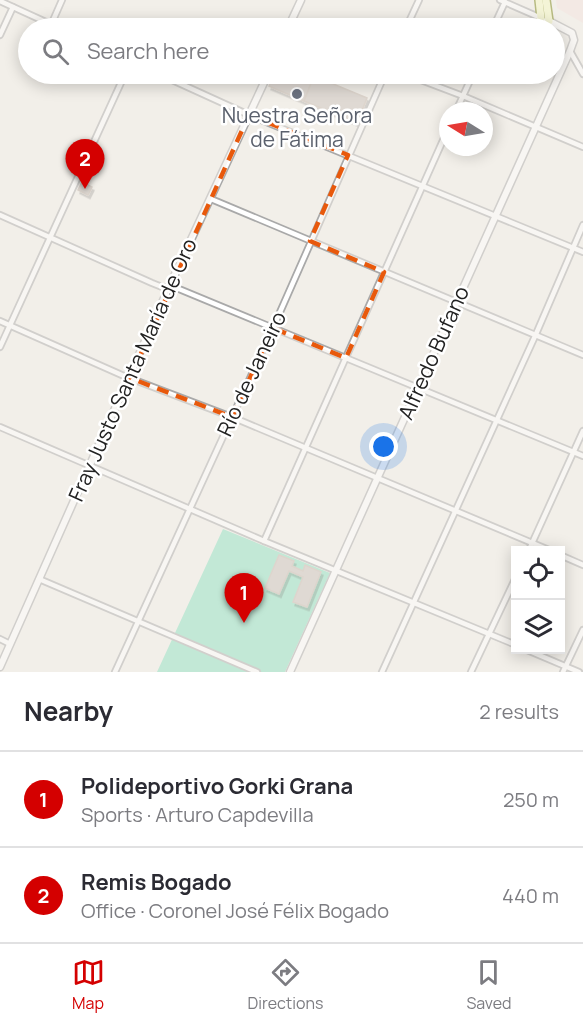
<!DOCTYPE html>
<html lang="en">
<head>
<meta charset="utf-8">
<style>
	body { margin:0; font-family:Manrope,sans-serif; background:#f2f2f3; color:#2b2b33 }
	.controls { position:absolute; right:18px; bottom:18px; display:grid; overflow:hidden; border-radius:0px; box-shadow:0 3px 15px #0003 }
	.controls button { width:54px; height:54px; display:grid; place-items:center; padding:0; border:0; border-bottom:2px solid #e1e1e2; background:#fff; color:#2b2b33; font:30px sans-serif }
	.compass { position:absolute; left:439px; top:102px; width:54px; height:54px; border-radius:50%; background:#fff; box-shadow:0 3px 15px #0003; rotate:281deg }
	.you { position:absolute; left:384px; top:447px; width:21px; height:21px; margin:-15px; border:4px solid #fff; border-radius:50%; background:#1a73e8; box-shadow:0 0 0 9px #1a73e833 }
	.badge { display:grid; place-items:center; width:39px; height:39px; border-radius:50%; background:#d40000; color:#fff; font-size:20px; font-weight:700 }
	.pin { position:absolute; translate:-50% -50px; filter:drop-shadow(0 2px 3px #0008) }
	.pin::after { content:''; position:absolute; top:32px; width:21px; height:18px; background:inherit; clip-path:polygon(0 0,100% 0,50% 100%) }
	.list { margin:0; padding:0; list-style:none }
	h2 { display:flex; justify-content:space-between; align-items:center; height:78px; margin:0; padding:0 24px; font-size:26px }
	h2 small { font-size:20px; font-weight:400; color:#7c7c81 }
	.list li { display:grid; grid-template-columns:39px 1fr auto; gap:18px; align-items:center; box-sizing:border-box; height:96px; padding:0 24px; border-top:2px solid #e1e1e2 }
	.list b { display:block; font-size:22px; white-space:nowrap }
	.list p { margin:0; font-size:20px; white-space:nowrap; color:#7c7c81 }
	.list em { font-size:20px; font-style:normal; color:#7c7c81 }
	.icon { flex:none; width:33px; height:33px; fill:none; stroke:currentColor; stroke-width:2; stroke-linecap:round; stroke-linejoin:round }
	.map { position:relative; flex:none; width:583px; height:672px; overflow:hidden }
	.search { position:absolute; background:#fff; box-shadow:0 3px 15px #0003; left:18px; right:18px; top:18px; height:66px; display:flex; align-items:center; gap:15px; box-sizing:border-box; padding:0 21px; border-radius:33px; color:#7c7c81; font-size:22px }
	.sheet { height:270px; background:#fff }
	nav { display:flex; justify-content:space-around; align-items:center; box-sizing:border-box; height:84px; border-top:2px solid #e1e1e2; background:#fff; font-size:16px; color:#7c7c81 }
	nav a { display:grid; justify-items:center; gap:3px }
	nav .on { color:#d40000 }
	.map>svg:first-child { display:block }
	.military { fill:#f3e3dd }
	.pitch { fill:#88e0be }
	.building { fill:#c7bfb8; stroke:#c4b6ab; stroke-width:1.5; filter:url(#shadow) }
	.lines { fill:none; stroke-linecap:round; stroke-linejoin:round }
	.minor-casing { stroke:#a9a9a9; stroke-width:8 }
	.tertiary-casing { stroke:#a9a9a9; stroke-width:9 }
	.secondary-casing { stroke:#707d05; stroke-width:10 }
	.minor { stroke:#fff; stroke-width:4.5 }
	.tertiary { stroke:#fff; stroke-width:6 }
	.secondary { stroke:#f7fabf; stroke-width:7 }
	.marked { fill:none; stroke:#e8590c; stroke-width:4.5; stroke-dasharray:12 8; stroke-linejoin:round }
	.worship-dot { fill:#6b7280; stroke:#fff; stroke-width:2 }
	.labels { text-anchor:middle; stroke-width:5; stroke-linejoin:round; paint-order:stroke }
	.worship-label { font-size:21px; fill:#5b616d; stroke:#fff }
	.street-label { font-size:21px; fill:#222; stroke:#fff }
</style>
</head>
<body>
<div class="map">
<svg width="583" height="672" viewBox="0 0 583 672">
	<defs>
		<filter id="shadow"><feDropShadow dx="2" dy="3.5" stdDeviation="0" flood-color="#0004"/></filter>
	</defs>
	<rect width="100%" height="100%" fill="#f2efe9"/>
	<polygon class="military" points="556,0 583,0 583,23 557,8"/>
	<polygon class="pitch" points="223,529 330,573 285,672 157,672"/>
	<g class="building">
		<polygon points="275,74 309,74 314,76 304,101 269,86"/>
		<polygon points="309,74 326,74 323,80"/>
		<polygon points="314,76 367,98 357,123 304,101"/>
		<polygon points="82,182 92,187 88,195 78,190"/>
		<polygon points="279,555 294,561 292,566 303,571 305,565 321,572 307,607 293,602 303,577 289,571 279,594 265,588"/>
	</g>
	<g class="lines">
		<defs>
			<g id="minor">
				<polyline points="500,0 541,18"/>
				<polyline points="0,1 59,28"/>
				<polyline points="51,25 62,0"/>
				<polyline points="406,28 419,0"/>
				<polyline points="493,28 505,2"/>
				<polyline points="0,35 13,7"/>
				<polyline points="570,51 583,74"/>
				<polyline points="159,74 249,115 583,252"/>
				<polyline points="405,74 463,96 583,147"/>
				<polyline points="456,111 473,74"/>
				<polyline points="211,199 583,355"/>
				<polyline points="0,215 152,283 162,287 179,289 583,456"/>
				<polyline points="0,321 124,376 232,417 549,550"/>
				<polyline points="0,347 125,74"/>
				<polyline points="0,427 264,541 516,645"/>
				<polyline points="264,541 448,129"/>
				<polyline points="529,550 583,431"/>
				<polyline points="560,555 583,565"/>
				<polyline points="39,579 257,672"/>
				<polyline points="0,639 10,644"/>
				<polyline points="527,650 579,672"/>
				<polyline points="115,672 273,328 385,74"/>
				<polyline points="382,672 536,334 583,225"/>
				<polyline points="471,672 516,577"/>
				<polyline points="563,672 583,630"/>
			</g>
			<g id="tertiary">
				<polyline points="288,28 301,0"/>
				<polyline points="0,667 169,287 268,74"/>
				<polyline points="290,672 570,51 574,40 572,33 547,20"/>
			</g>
			<g id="secondary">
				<polyline points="539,0 541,18"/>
				<polyline points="546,0 549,21"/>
			</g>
		</defs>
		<use href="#minor" class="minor-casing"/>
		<use href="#tertiary" class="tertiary-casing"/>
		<use href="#secondary" class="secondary-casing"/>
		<use href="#minor" class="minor"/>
		<use href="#tertiary" class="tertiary"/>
		<use href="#secondary" class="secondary"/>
	</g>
	<path d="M0 0H583V672H0ZM 249,115 L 348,155 L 310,241 L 384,272 L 346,358 L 273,328 L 232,417 L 130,378 Z" fill="#f2efe9" fill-opacity=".55" fill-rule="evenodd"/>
	<path class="marked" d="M 249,115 L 348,155 L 310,241 L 384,272 L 346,358 L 273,328 L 232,417 L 130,378 Z"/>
	<circle class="worship-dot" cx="297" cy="94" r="6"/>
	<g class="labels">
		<g class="worship-label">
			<text x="297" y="123">Nuestra Señora<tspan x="297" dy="24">de Fátima</tspan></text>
		</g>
		<g class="street-label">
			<text transform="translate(434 353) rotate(-66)" y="7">Alfredo Bufano</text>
			<text transform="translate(133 370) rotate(-66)" y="7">Fray Justo Santa María de Oro</text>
			<text transform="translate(252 374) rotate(-65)" y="7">Río de Janeiro</text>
		</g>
	</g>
</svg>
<div class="controls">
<button><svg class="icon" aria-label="locate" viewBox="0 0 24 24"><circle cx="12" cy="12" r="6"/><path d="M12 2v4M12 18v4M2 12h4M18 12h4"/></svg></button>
<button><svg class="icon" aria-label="layers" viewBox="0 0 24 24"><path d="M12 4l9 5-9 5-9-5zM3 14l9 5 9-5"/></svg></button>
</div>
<svg class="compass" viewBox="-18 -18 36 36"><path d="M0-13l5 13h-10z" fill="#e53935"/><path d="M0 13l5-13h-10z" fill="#7c7c81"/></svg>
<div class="you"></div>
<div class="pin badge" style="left:244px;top:623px">1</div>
<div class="pin badge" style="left:85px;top:189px">2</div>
<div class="search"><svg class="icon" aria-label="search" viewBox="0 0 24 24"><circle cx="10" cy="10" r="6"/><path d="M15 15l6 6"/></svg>Search here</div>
</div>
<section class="sheet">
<h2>Nearby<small>2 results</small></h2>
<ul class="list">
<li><span class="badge">1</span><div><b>Polideportivo Gorki Grana</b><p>Sports · Arturo Capdevilla</p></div><em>250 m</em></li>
<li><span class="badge">2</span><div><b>Remis Bogado</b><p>Office · Coronel José Félix Bogado</p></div><em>440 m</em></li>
</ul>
</section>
<nav>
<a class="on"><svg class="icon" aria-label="map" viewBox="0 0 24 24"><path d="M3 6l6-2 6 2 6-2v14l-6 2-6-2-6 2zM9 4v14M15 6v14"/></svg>Map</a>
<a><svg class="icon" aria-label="directions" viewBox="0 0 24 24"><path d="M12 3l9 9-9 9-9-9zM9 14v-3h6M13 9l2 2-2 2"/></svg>Directions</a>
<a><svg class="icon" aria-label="saved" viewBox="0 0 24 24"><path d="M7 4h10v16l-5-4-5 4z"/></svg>Saved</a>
</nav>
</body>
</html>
